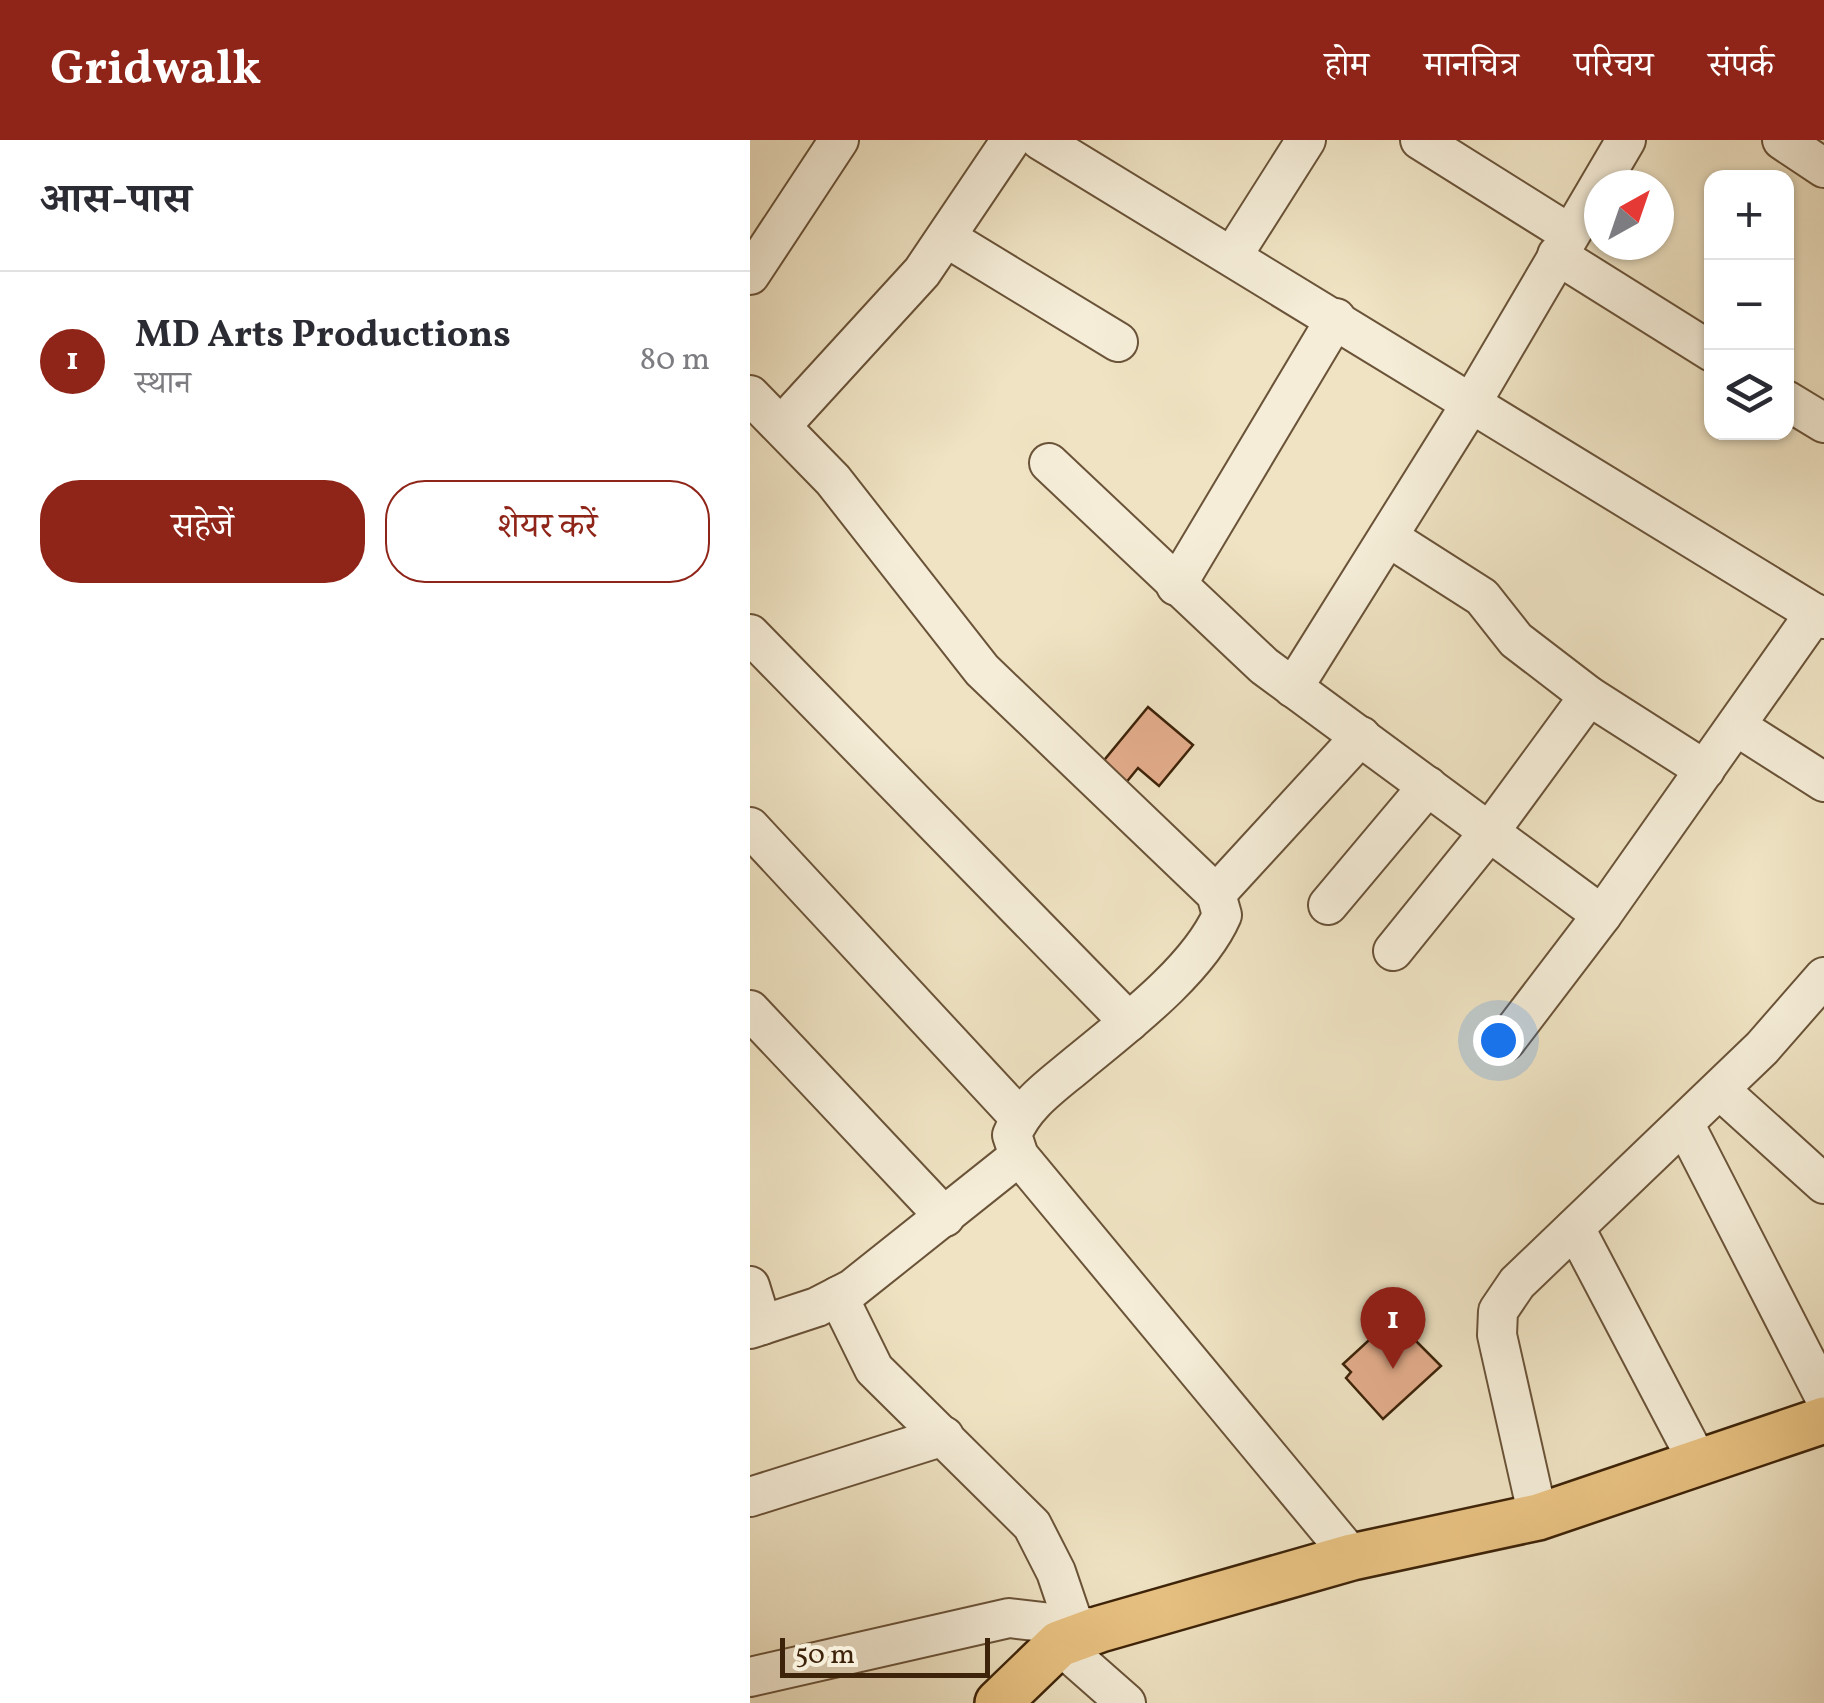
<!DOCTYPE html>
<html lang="hi">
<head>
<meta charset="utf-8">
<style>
	body { margin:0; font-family:Vollkorn,"Noto Serif Devanagari",serif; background:#f2f2f3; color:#2b2b33 }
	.controls { position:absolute; right:30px; top:30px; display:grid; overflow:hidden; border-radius:20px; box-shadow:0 2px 8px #0004 }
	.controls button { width:90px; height:90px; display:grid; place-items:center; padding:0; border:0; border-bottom:2px solid #e1e1e2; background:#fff; color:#2b2b33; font:50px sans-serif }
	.compass { position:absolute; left:834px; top:30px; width:90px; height:90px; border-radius:50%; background:#fff; box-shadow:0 2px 8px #0004; rotate:40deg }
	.scale { position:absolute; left:30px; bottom:25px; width:210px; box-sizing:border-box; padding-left:10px; border:5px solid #3d2309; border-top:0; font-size:28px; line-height:35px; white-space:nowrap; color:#3d2309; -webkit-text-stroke:8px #f5edd8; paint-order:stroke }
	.you { position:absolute; left:748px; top:900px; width:35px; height:35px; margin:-25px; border:8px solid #fff; border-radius:50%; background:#1a73e8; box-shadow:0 0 0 15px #1a73e833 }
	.badge { display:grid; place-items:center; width:65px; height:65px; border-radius:50%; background:#8f2418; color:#fff; font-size:32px; font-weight:700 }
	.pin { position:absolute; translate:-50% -82px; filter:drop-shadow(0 2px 5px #0008) }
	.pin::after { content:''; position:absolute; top:52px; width:35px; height:30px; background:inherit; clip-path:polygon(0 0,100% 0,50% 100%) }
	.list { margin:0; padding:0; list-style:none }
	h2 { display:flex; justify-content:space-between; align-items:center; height:130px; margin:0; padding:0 40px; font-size:42px }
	h2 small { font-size:32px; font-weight:400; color:#7c7c81 }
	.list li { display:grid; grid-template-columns:65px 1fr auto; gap:30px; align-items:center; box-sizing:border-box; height:180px; padding:0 40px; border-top:2px solid #e1e1e2 }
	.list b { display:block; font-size:38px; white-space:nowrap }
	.list p { margin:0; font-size:32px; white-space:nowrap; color:#7c7c81 }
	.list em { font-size:32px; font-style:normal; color:#7c7c81 }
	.actions { display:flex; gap:20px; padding:30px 40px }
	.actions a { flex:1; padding:22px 0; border:2px solid #8f2418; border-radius:40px; text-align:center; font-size:35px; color:#8f2418 }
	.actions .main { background:#8f2418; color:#fff }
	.icon { flex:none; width:55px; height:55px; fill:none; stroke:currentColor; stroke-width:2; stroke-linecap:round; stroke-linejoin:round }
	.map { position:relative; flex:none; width:1074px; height:1563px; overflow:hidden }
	header { display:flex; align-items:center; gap:60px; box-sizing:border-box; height:140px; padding:0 50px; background:#8f2418; color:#fff }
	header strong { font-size:48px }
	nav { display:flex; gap:55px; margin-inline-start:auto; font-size:35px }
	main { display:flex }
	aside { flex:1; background:#fff }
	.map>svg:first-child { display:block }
	.building { fill:#e4ad8c; stroke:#3d2309; stroke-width:2.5 }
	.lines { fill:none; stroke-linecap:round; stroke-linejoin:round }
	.minor-casing { stroke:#6a5338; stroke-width:42 }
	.major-casing { stroke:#3d2309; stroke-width:50 }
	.minor { stroke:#f5edd8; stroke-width:38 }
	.major { stroke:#e8c282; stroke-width:45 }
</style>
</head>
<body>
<header>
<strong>Gridwalk</strong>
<nav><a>होम</a><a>मानचित्र</a><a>परिचय</a><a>संपर्क</a></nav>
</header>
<main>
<aside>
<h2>आस-पास<small></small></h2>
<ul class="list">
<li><span class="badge">1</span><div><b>MD Arts Productions</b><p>स्थान</p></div><em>80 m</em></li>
</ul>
<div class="actions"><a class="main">सहेजें</a><a>शेयर करें</a></div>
</aside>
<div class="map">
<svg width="1074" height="1563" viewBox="0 0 1074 1563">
	<rect width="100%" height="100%" fill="#efe3c3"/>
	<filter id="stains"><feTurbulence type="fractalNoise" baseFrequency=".002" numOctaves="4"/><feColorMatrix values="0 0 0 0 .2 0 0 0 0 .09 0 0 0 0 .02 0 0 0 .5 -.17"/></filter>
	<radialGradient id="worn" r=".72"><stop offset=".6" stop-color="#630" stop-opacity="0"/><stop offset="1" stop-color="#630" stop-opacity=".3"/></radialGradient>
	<g class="building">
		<polygon points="398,567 443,605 409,646 388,628 370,650 346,630"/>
		<polygon points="643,1178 691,1226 633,1279 596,1238 601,1232 593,1224"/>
	</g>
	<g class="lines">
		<defs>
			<g id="minor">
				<polyline points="290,0 1074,479"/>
				<polyline points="670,0 820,94"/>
				<polyline points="1032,0 1074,28"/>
				<polyline points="197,98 368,202"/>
				<polyline points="483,115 556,0"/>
				<polyline points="807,115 962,212"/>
				<polyline points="0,135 89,0"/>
				<path d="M 0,255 L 83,340 L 232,530 L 466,754 L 472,775 C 448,830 375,885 329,923 C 303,945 274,964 262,995 L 269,1016 L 602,1417"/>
				<polyline points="1036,260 1074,283"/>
				<polyline points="32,285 172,132 261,0"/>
				<polyline points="299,323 514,526 852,775"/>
				<polyline points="638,397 732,457 766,500 839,556 955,630"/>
				<polyline points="426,446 586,178"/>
				<polyline points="0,494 379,882"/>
				<polyline points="543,548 722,262 876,0"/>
				<polyline points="986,586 1074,642"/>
				<polyline points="0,687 269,977"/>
				<polyline points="466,754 611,596"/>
				<polyline points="578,765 678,646"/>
				<polyline points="643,811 740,691 839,556"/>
				<polyline points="0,870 195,1077"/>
				<polyline points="756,901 852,775 1065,473"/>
				<polyline points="970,950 1074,1044"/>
				<polyline points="935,985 1074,1256"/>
				<polyline points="825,1088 948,1322"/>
				<polyline points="0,1146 12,1185"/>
				<polyline points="88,1156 124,1229 282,1385 306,1432 324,1485"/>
				<polyline points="0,1189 67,1167 102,1149 269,1016"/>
				<polyline points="0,1357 194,1296"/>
				<polyline points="788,1377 747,1195 748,1171 767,1143 1012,908 1074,837"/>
				<polyline points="309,1504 376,1563"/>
				<polyline points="0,1537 259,1478 345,1488"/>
			</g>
			<polyline id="major" points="248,1563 309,1504 350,1489 602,1417 788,1377 1074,1280"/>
		</defs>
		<use href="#minor" class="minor-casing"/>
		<use href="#major" class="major-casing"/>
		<use href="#minor" class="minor"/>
		<use href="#major" class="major"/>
	</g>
	<rect width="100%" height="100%" filter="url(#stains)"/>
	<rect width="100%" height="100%" fill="url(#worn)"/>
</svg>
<div class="controls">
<button>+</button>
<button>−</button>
<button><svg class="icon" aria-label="layers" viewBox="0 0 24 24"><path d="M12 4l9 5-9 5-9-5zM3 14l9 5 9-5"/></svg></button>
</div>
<svg class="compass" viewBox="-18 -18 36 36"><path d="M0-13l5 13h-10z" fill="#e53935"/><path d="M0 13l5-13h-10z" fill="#7c7c81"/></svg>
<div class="scale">50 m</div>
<div class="you"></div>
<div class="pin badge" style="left:643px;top:1229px">1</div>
</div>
</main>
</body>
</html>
